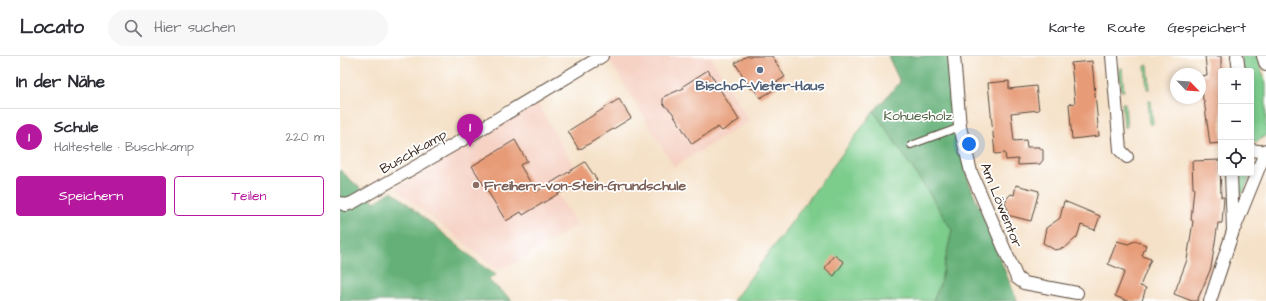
<!DOCTYPE html>
<html lang="de">
<head>
<meta charset="utf-8">
<style>
	body { margin:0; font-family:"Architects Daughter",sans-serif; background:#f7f7f7; color:#2b2b33 }
	.controls { position:absolute; right:12px; top:12px; display:grid; overflow:hidden; border-radius:4px; box-shadow:0 2px 6px #0003 }
	.controls button { width:36px; height:36px; display:grid; place-items:center; padding:0; border:0; border-bottom:1px solid #e1e1e2; background:#fff; color:#2b2b33; font:20px sans-serif }
	.compass { position:absolute; left:830px; top:12px; width:36px; height:36px; border-radius:50%; background:#fff; box-shadow:0 2px 6px #0003; rotate:115deg }
	.you { position:absolute; left:629px; top:88px; width:14px; height:14px; margin:-10px; border:3px solid #fff; border-radius:50%; background:#1a73e8; box-shadow:0 0 0 6px #1a73e833 }
	.badge { display:grid; place-items:center; width:26px; height:26px; border-radius:50%; background:#b5179e; color:#fff; font-size:13px; font-weight:700 }
	.pin { position:absolute; translate:-50% -33px; filter:drop-shadow(0 1px 2px #0008) }
	.pin::after { content:''; position:absolute; top:21px; width:14px; height:12px; background:inherit; clip-path:polygon(0 0,100% 0,50% 100%) }
	.list { margin:0; padding:0; list-style:none }
	h2 { display:flex; justify-content:space-between; align-items:center; height:52px; margin:0; padding:0 16px; font-size:17px }
	h2 small { font-size:13px; font-weight:400; color:#7c7c81 }
	.list li { display:grid; grid-template-columns:26px 1fr auto; gap:12px; align-items:center; box-sizing:border-box; height:56px; padding:0 16px; border-top:1px solid #e1e1e2 }
	.list b { display:block; font-size:15px; white-space:nowrap }
	.list p { margin:0; font-size:13px; white-space:nowrap; color:#7c7c81 }
	.list em { font-size:13px; font-style:normal; color:#7c7c81 }
	.actions { display:flex; gap:8px; padding:12px 16px }
	.actions a { flex:1; padding:9px 0; border:1px solid #b5179e; border-radius:4px; text-align:center; font-size:14px; color:#b5179e }
	.actions .main { background:#b5179e; color:#fff }
	.icon { flex:none; width:22px; height:22px; fill:none; stroke:currentColor; stroke-width:2; stroke-linecap:round; stroke-linejoin:round }
	.map { position:relative; flex:none; width:926px; height:245px; overflow:hidden }
	header { display:flex; align-items:center; gap:24px; box-sizing:border-box; height:56px; padding:0 20px; background:#fff; border-bottom:1px solid #e1e1e2 }
	header strong { font-size:19px }
	nav { display:flex; gap:22px; margin-inline-start:auto; font-size:14px }
	.search { width:280px; height:36px; background:#f7f7f7; display:flex; align-items:center; gap:10px; box-sizing:border-box; padding:0 14px; border-radius:22px; color:#7c7c81; font-size:15px }
	main { display:flex }
	aside { flex:1; background:#fff }
	.map>svg:first-child { display:block }
	.built { fill:#f6d2c4 }
	.green { fill:#7ccc8c; stroke:#5c7b55 }
	.forest { fill:#65b078; stroke:#506d4b }
	.building { fill:#e79b77 }
	.lines { fill:none; stroke-linecap:round; stroke-linejoin:round }
	.service-casing { stroke:#574537; stroke-width:8 }
	.minor-casing { stroke:#574537; stroke-width:14 }
	.service { stroke:#fff; stroke-width:6 }
	.minor { stroke:#fff; stroke-width:12 }
	.service-dot { fill:#5c6f8a; stroke:#fff; stroke-width:1.5 }
	.education-dot { fill:#8d6e63; stroke:#fff; stroke-width:1.5 }
	.labels { text-anchor:middle; stroke-width:3.5; stroke-linejoin:round; paint-order:stroke }
	.service-label { font-size:14px; font-weight:bold; fill:#4e5e75; stroke:#fff }
	.park-label { font-size:14px; fill:#526344; stroke:#fff }
	.street-label { font-size:14px; fill:#3b2a1e; stroke:#fff }
	.education-label { font-size:14px; font-weight:bold; fill:#785e54; stroke:#fff; text-anchor:start }
</style>
</head>
<body>
<header>
<strong>Locato</strong>
<div class="search"><svg class="icon" aria-label="search" viewBox="0 0 24 24"><circle cx="10" cy="10" r="6"/><path d="M15 15l6 6"/></svg>Hier suchen</div>
<nav><a>Karte</a><a>Route</a><a>Gespeichert</a></nav>
</header>
<main>
<aside>
<h2>In der Nähe<small></small></h2>
<ul class="list">
<li><span class="badge">1</span><div><b>Schule</b><p>Haltestelle · Buschkamp</p></div><em>220 m</em></li>
</ul>
<div class="actions"><a class="main">Speichern</a><a>Teilen</a></div>
</aside>
<div class="map">
<svg width="926" height="245" viewBox="0 0 926 245">
	<rect width="100%" height="100%" fill="#fff"/>
	<filter id="ink" filterUnits="userSpaceOnUse"><feTurbulence type="fractalNoise" baseFrequency=".025" numOctaves="2"/><feDisplacementMap in="SourceGraphic" scale="8" xChannelSelector="R" yChannelSelector="G"/><feConvolveMatrix kernelMatrix="1 2 1 2 8 2 1 2 1" color-interpolation-filters="sRGB"/></filter>
	<filter id="wash" filterUnits="userSpaceOnUse"><feTurbulence type="fractalNoise" baseFrequency=".012" numOctaves="4" result="noise"/><feDisplacementMap in="SourceGraphic" scale="16" xChannelSelector="R" yChannelSelector="G"/><feGaussianBlur stdDeviation="0.9" result="paint"/><feColorMatrix in="noise" values="0 0 0 0 0 0 0 0 0 0 0 0 0 0 0 0 0 1.4 0 .05"/><feComposite in="paint" operator="in"/></filter>
	<g filter="url(#wash)">
		<rect width="100%" height="100%" fill="#f5e1c7"/>
		<g class="built">
			<polygon points="274,0 370,0 409,65 334,111 269,3"/>
			<polygon points="197,47 234,110 211,127 237,169 174,208 157,213 55,132"/>
		</g>
		<g class="green">
			<polygon points="901,0 917,0 926,28 926,79 917,86 911,84 911,15 903,15"/>
			<polygon points="808,9 810,33 807,33 805,10"/>
			<polygon points="779,12 782,12 784,35 781,35"/>
			<polygon points="808,45 811,45 813,68 810,69"/>
			<polygon points="782,47 785,47 787,71 784,71"/>
			<polygon points="534,55 589,137 612,174 600,229 593,245 393,245"/>
			<polygon points="911,101 915,108 903,137 901,137 898,134 896,117 911,117"/>
		</g>
		<g class="forest">
			<polygon points="548,0 608,0 613,61 629,126 677,245 593,245 600,229 612,174 589,137 534,55 560,26"/>
			<polygon points="0,114 35,146 52,135 145,212 156,219 148,224 173,245 0,245"/>
		</g>
		<g id="blocks">
			<g class="building">
				<polygon points="407,0 432,0 445,21 435,27 437,32 420,42 413,32 411,33 395,7"/>
				<polygon points="865,0 881,0 881,87 870,88 864,44 863,44 861,20 867,19"/>
				<polygon points="752,5 759,80 732,83 729,48 735,47 731,7"/>
				<polygon points="368,14 399,64 382,75 378,71 352,88 332,56 323,48 323,43 325,40 344,32 343,30"/>
				<polygon points="669,25 669,33 696,30 699,54 671,57 674,85 686,84 687,91 699,91 703,94 703,104 700,108 678,109 678,103 666,104 665,97 655,98 648,27"/>
				<polygon points="279,43 291,62 239,94 228,75"/>
				<polygon points="175,84 187,105 180,109 196,136 245,106 257,124 246,131 241,124 183,159 181,156 166,165 132,110"/>
				<polygon points="880,104 881,141 884,141 882,167 878,167 871,212 857,245 852,245 834,238 847,204 853,165 851,164 854,132 853,132 852,105"/>
				<polygon points="676,129 699,135 691,165 667,159 668,153 665,148 667,142 671,138 674,139"/>
				<polygon points="724,145 760,160 755,174 741,169 737,181 725,192 715,194 703,187 706,172 720,162"/>
				<polygon points="777,185 788,188 795,185 806,189 802,200 811,203 800,230 806,232 802,245 787,245 775,240 785,215 768,208"/>
				<polygon points="494,199 504,206 494,220 485,212"/>
			</g>
		</g>
	</g>
	<g filter="url(#ink)">
		<use href="#blocks" fill-opacity="0" stroke="#574537" stroke-width="1"/>
		<g class="lines">
			<defs>
				<polyline id="service" points="571,89 620,71"/>
				<g id="minor">
					<polyline points="614,0 620,71 631,116 677,222 684,227 737,237"/>
					<polyline points="772,0 780,94 787,101"/>
					<polyline points="897,0 899,15"/>
					<polyline points="923,0 926,9"/>
					<polyline points="911,94 925,96"/>
					<polyline points="0,147 6,149 12,147 124,83 262,0"/>
					<polyline points="895,171 926,94"/>
					<polyline points="870,245 893,175 891,117"/>
				</g>
			</defs>
			<use href="#service" class="service-casing"/>
			<use href="#minor" class="minor-casing"/>
			<use href="#service" class="service"/>
			<use href="#minor" class="minor"/>
		</g>
	</g>
	<circle class="service-dot" cx="420" cy="14" r="4"/>
	<circle class="education-dot" cx="136" cy="129" r="4"/>
	<g class="labels">
		<g class="service-label">
			<text x="420" y="34">Bischof-Vieter-Haus</text>
		</g>
		<g class="park-label">
			<text x="578" y="64">Kohuesholz</text>
		</g>
		<g class="street-label">
			<text transform="translate(73 95) rotate(-30)" y="5">Buschkamp</text>
			<text transform="translate(662 149) rotate(68)" y="5">Am Löwentor</text>
		</g>
		<g class="education-label">
			<text x="144" y="134">Freiherr-von-Stein-Grundschule</text>
		</g>
	</g>
</svg>
<div class="controls">
<button>+</button>
<button>−</button>
<button><svg class="icon" aria-label="locate" viewBox="0 0 24 24"><circle cx="12" cy="12" r="6"/><path d="M12 2v4M12 18v4M2 12h4M18 12h4"/></svg></button>
</div>
<svg class="compass" viewBox="-18 -18 36 36"><path d="M0-13l5 13h-10z" fill="#e53935"/><path d="M0 13l5-13h-10z" fill="#7c7c81"/></svg>
<div class="you"></div>
<div class="pin badge" style="left:130px;top:91px">1</div>
</div>
</main>
</body>
</html>
